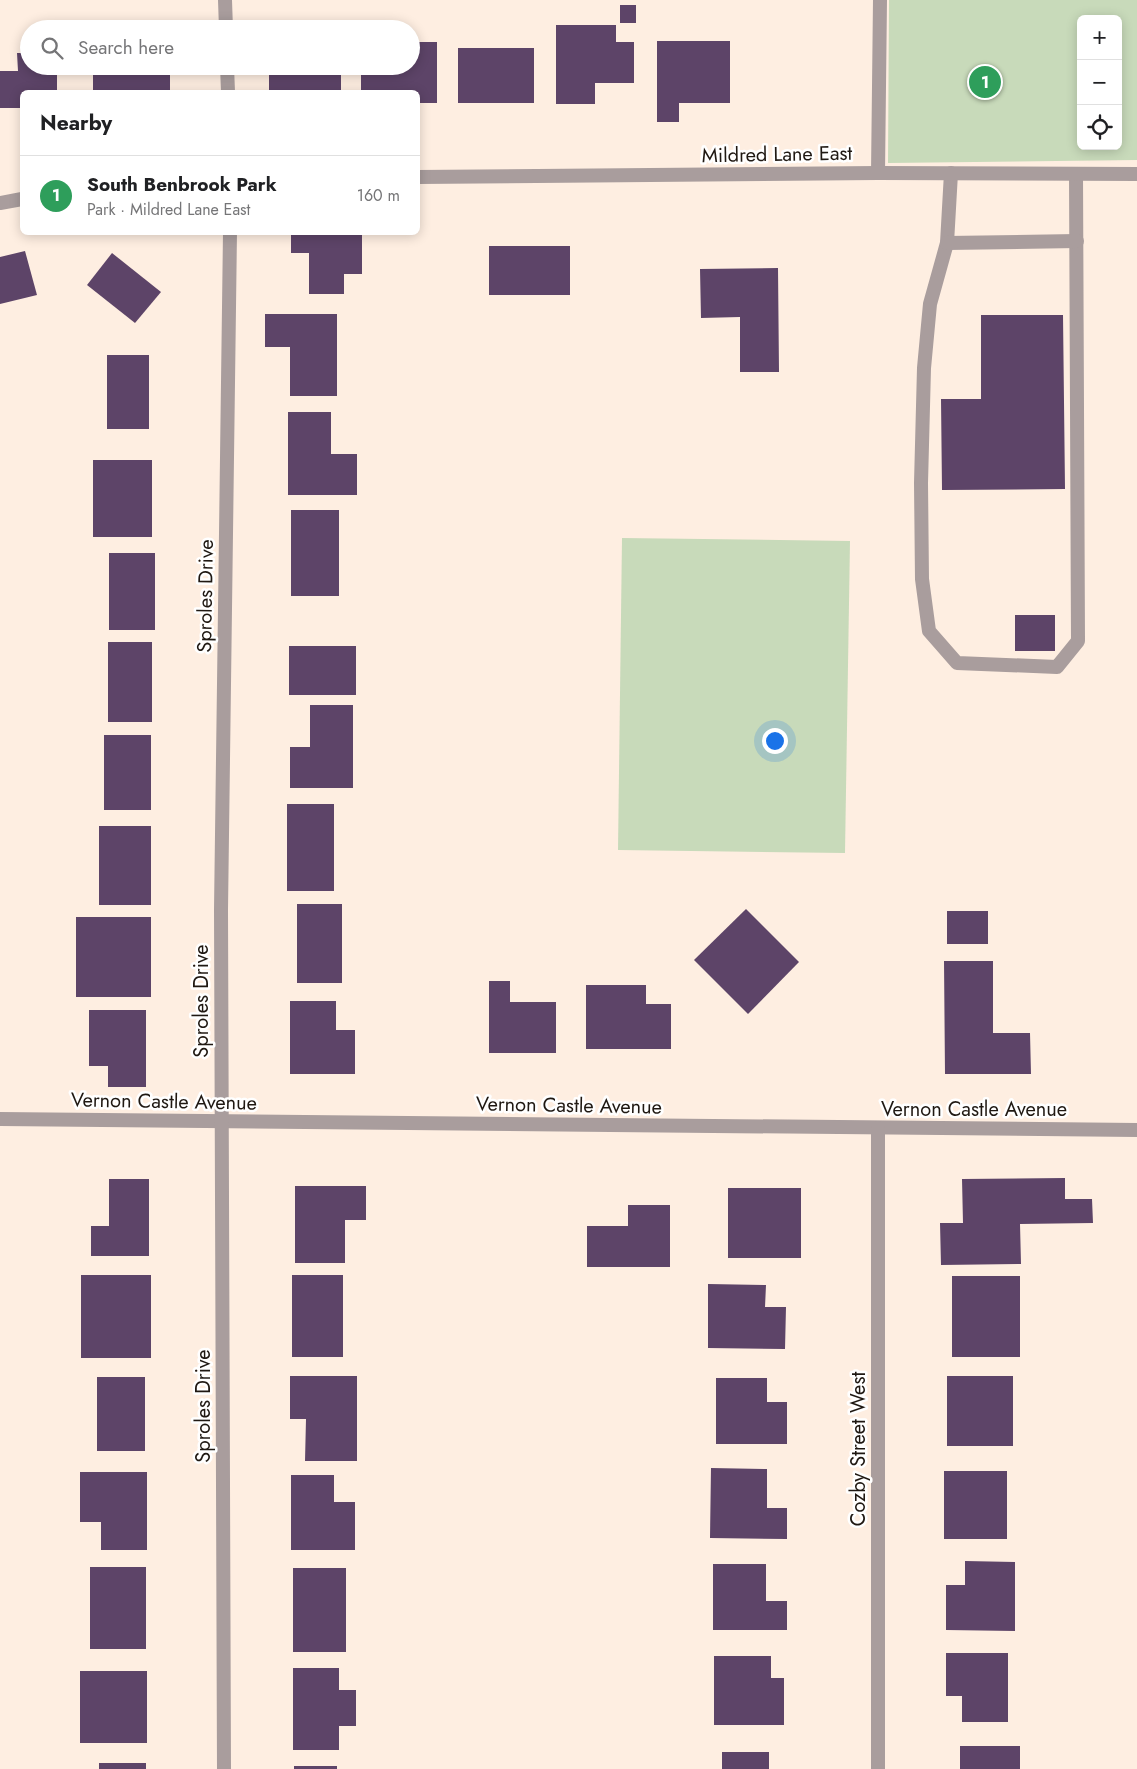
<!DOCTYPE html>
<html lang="en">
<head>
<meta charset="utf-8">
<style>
	body { margin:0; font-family:Jost,sans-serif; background:#f6f6f6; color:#202124 }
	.controls { position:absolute; right:15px; top:15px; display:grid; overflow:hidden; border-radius:8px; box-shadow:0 2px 12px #0003 }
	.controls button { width:45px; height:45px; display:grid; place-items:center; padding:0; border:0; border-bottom:1px solid #e0e0e0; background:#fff; color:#202124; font:25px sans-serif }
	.you { position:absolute; left:774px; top:740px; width:18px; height:18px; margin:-12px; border:4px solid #fff; border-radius:50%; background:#1a73e8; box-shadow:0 0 0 8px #1a73e833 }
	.badge { display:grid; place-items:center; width:32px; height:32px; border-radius:50%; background:#0b8043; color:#fff; font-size:16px; font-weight:700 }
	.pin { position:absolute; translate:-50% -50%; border:2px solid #fff; box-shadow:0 1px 5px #0006 }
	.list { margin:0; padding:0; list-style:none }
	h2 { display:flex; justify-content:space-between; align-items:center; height:65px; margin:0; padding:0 20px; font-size:21px }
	h2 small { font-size:16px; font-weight:400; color:#757577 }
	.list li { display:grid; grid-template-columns:32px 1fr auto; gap:15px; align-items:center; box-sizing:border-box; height:80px; padding:0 20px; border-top:1px solid #e0e0e0 }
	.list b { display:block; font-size:19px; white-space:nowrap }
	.list p { margin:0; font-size:16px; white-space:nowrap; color:#757577 }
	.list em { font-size:16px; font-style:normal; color:#757577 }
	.icon { flex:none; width:28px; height:28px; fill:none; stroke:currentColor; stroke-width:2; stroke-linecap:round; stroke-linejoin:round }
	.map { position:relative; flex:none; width:1137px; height:1769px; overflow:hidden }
	.search { position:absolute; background:#fff; box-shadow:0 2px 12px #0003; left:20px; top:20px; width:400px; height:55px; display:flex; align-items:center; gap:12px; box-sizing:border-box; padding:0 18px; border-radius:28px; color:#757577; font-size:19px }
	.panel { position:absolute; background:#fff; box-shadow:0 2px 12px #0003; left:20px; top:90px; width:400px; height:145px; border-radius:8px }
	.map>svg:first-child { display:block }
	.green { fill:#c8daba; fill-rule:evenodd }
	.building { fill:#5d4468 }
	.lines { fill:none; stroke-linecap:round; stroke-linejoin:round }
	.service { stroke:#a99d9d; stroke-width:14 }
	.minor { stroke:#a99d9d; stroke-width:14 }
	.tertiary { stroke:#a99d9d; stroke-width:14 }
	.labels { text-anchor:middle; stroke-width:5; stroke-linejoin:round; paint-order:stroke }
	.street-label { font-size:20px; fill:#1f1812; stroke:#fff }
</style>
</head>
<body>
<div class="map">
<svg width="1137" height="1769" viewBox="0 0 1137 1769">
	<rect width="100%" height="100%" fill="#feeee1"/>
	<g class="green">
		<path d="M 889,0 L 1137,0 L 1137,160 L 888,163 ZM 1081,19 L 1118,19 L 1118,146 L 1081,146 Z"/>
		<polygon points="622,538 850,541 845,853 618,850"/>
	</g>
	<g class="building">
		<rect x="620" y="5" width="16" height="18"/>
		<polygon points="556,25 616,25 616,42 634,42 634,83 595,83 595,104 556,104"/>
		<polygon points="657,41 730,41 730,103 679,103 679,122 657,122"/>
		<polygon points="411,42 437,42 437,103 418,103 418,92 361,92 361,66 411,66"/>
		<rect x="458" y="48" width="76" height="55"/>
		<polygon points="17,53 29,53 29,66 57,66 57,92 22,92 22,108 0,108 0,71 18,71"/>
		<rect x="93" y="66" width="77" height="26"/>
		<rect x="269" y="66" width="72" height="26"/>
		<polygon points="291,232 362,232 362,274 344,274 344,294 309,294 309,253 291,253"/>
		<rect x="489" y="246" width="81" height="49"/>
		<polygon points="25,251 37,295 0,304 0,257"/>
		<polygon points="112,253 161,292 135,323 87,285"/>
		<polygon points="778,268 779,372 740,372 740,317 701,318 700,269"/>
		<polygon points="265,314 337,314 337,396 290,396 290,347 265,347"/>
		<polygon points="981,315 1063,315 1065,489 942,490 941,399 981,399"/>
		<rect x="107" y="355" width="42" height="74"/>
		<polygon points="288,412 331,412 331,454 357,454 357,495 288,495"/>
		<rect x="93" y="460" width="59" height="77"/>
		<rect x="291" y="510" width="48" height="86"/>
		<rect x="109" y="553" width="46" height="77"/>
		<rect x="1015" y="615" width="40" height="36"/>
		<rect x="108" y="642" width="44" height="80"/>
		<rect x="289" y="646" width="67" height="49"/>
		<polygon points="310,705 353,705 353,788 290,788 290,747 310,747"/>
		<rect x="104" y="735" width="47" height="75"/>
		<rect x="287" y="804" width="47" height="87"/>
		<rect x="99" y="826" width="52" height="79"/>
		<rect x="297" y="904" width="45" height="79"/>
		<polygon points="746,909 799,962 748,1014 694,960"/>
		<rect x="947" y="911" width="41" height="33"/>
		<rect x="76" y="917" width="75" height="80"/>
		<polygon points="944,961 993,961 993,1033 1030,1033 1031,1074 945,1074"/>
		<polygon points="489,981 510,981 510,1002 556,1002 556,1053 489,1053"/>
		<polygon points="586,985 646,985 646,1004 671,1004 671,1049 586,1049"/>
		<polygon points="290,1001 336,1001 336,1030 355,1030 355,1074 290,1074"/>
		<polygon points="89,1010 146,1010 146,1087 108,1087 108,1066 89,1066"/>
		<polygon points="1065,1178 1065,1199 1092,1199 1093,1223 1020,1224 1021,1264 941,1265 940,1223 963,1223 962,1179"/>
		<polygon points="109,1179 149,1179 149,1256 91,1256 91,1226 109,1226"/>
		<polygon points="295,1186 366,1186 366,1220 345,1220 345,1263 295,1263"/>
		<rect x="728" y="1188" width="73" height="70"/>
		<polygon points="628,1205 670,1205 670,1267 587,1267 587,1226 628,1226"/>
		<rect x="81" y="1275" width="70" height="83"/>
		<rect x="292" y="1275" width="51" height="82"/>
		<rect x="952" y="1276" width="68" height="81"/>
		<polygon points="708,1284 766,1285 765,1307 786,1307 785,1349 708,1348"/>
		<polygon points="290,1376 357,1376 357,1461 305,1461 306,1419 290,1419"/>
		<rect x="947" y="1376" width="66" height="70"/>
		<rect x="97" y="1377" width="48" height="74"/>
		<polygon points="716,1378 767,1378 767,1402 787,1402 787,1444 716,1444"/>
		<polygon points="711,1468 767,1469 767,1508 787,1508 787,1539 710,1538"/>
		<rect x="944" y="1471" width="63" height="68"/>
		<polygon points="80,1472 147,1472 147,1550 101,1550 101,1522 80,1522"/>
		<polygon points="291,1475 334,1475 334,1502 355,1502 355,1550 291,1550"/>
		<polygon points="965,1561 1015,1562 1015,1631 946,1630 946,1585 965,1585"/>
		<polygon points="713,1564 766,1564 766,1601 787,1601 787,1630 713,1630"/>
		<rect x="90" y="1567" width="56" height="82"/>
		<rect x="293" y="1568" width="53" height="84"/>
		<polygon points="946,1653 1008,1653 1008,1722 962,1722 962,1696 946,1696"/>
		<polygon points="714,1656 771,1656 771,1678 784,1678 784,1725 714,1725"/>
		<polygon points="293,1668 339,1668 339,1690 356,1690 356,1726 339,1726 339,1750 293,1750"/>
		<rect x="80" y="1671" width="67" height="72"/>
		<rect x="960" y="1746" width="60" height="23"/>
		<rect x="722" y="1752" width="47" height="17"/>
		<rect x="99" y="1763" width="47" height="6"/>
		<rect x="294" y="1766" width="43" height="3"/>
	</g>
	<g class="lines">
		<g class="service">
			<polyline points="951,173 947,243 930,304 924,368 921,483 922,579 929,631 957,663 1057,667 1078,641 1076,174"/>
			<polyline points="947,243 1077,241"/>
		</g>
		<g class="minor">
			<polyline points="878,173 880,0"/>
			<polyline points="418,177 878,173 1137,174"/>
			<polyline points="0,203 22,199"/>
			<polyline points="0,1119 1137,1130"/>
			<polyline points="878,1128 878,1769"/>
		</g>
		<g class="tertiary">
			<polyline points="225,0 226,29"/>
			<polyline points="227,66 228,92"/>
			<polyline points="224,1769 221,910 230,232"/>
		</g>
	</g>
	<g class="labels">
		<g class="street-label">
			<text transform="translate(777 154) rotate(-1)" y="7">Mildred Lane East</text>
			<text transform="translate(205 596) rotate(-89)" y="7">Sproles Drive</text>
			<text transform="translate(201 1001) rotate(-90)" y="7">Sproles Drive</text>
			<text transform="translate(164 1101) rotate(1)" y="7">Vernon Castle Avenue</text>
			<text transform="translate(569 1105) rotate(1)" y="7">Vernon Castle Avenue</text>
			<text x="974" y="1116">Vernon Castle Avenue</text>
			<text transform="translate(203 1406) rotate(-90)" y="7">Sproles Drive</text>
			<text transform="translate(858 1449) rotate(-90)" y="7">Cozby Street West</text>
		</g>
	</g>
</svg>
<div class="controls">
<button>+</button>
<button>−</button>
<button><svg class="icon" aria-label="locate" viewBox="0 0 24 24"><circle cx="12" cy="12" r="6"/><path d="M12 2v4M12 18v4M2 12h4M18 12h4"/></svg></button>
</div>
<div class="you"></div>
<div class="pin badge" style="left:985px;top:82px;background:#2e9e5b">1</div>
<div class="search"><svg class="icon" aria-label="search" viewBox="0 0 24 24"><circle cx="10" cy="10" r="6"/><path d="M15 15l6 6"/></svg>Search here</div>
<section class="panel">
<h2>Nearby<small></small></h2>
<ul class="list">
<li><span class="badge" style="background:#2e9e5b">1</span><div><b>South Benbrook Park</b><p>Park · Mildred Lane East</p></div><em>160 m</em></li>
</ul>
</section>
</div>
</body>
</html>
